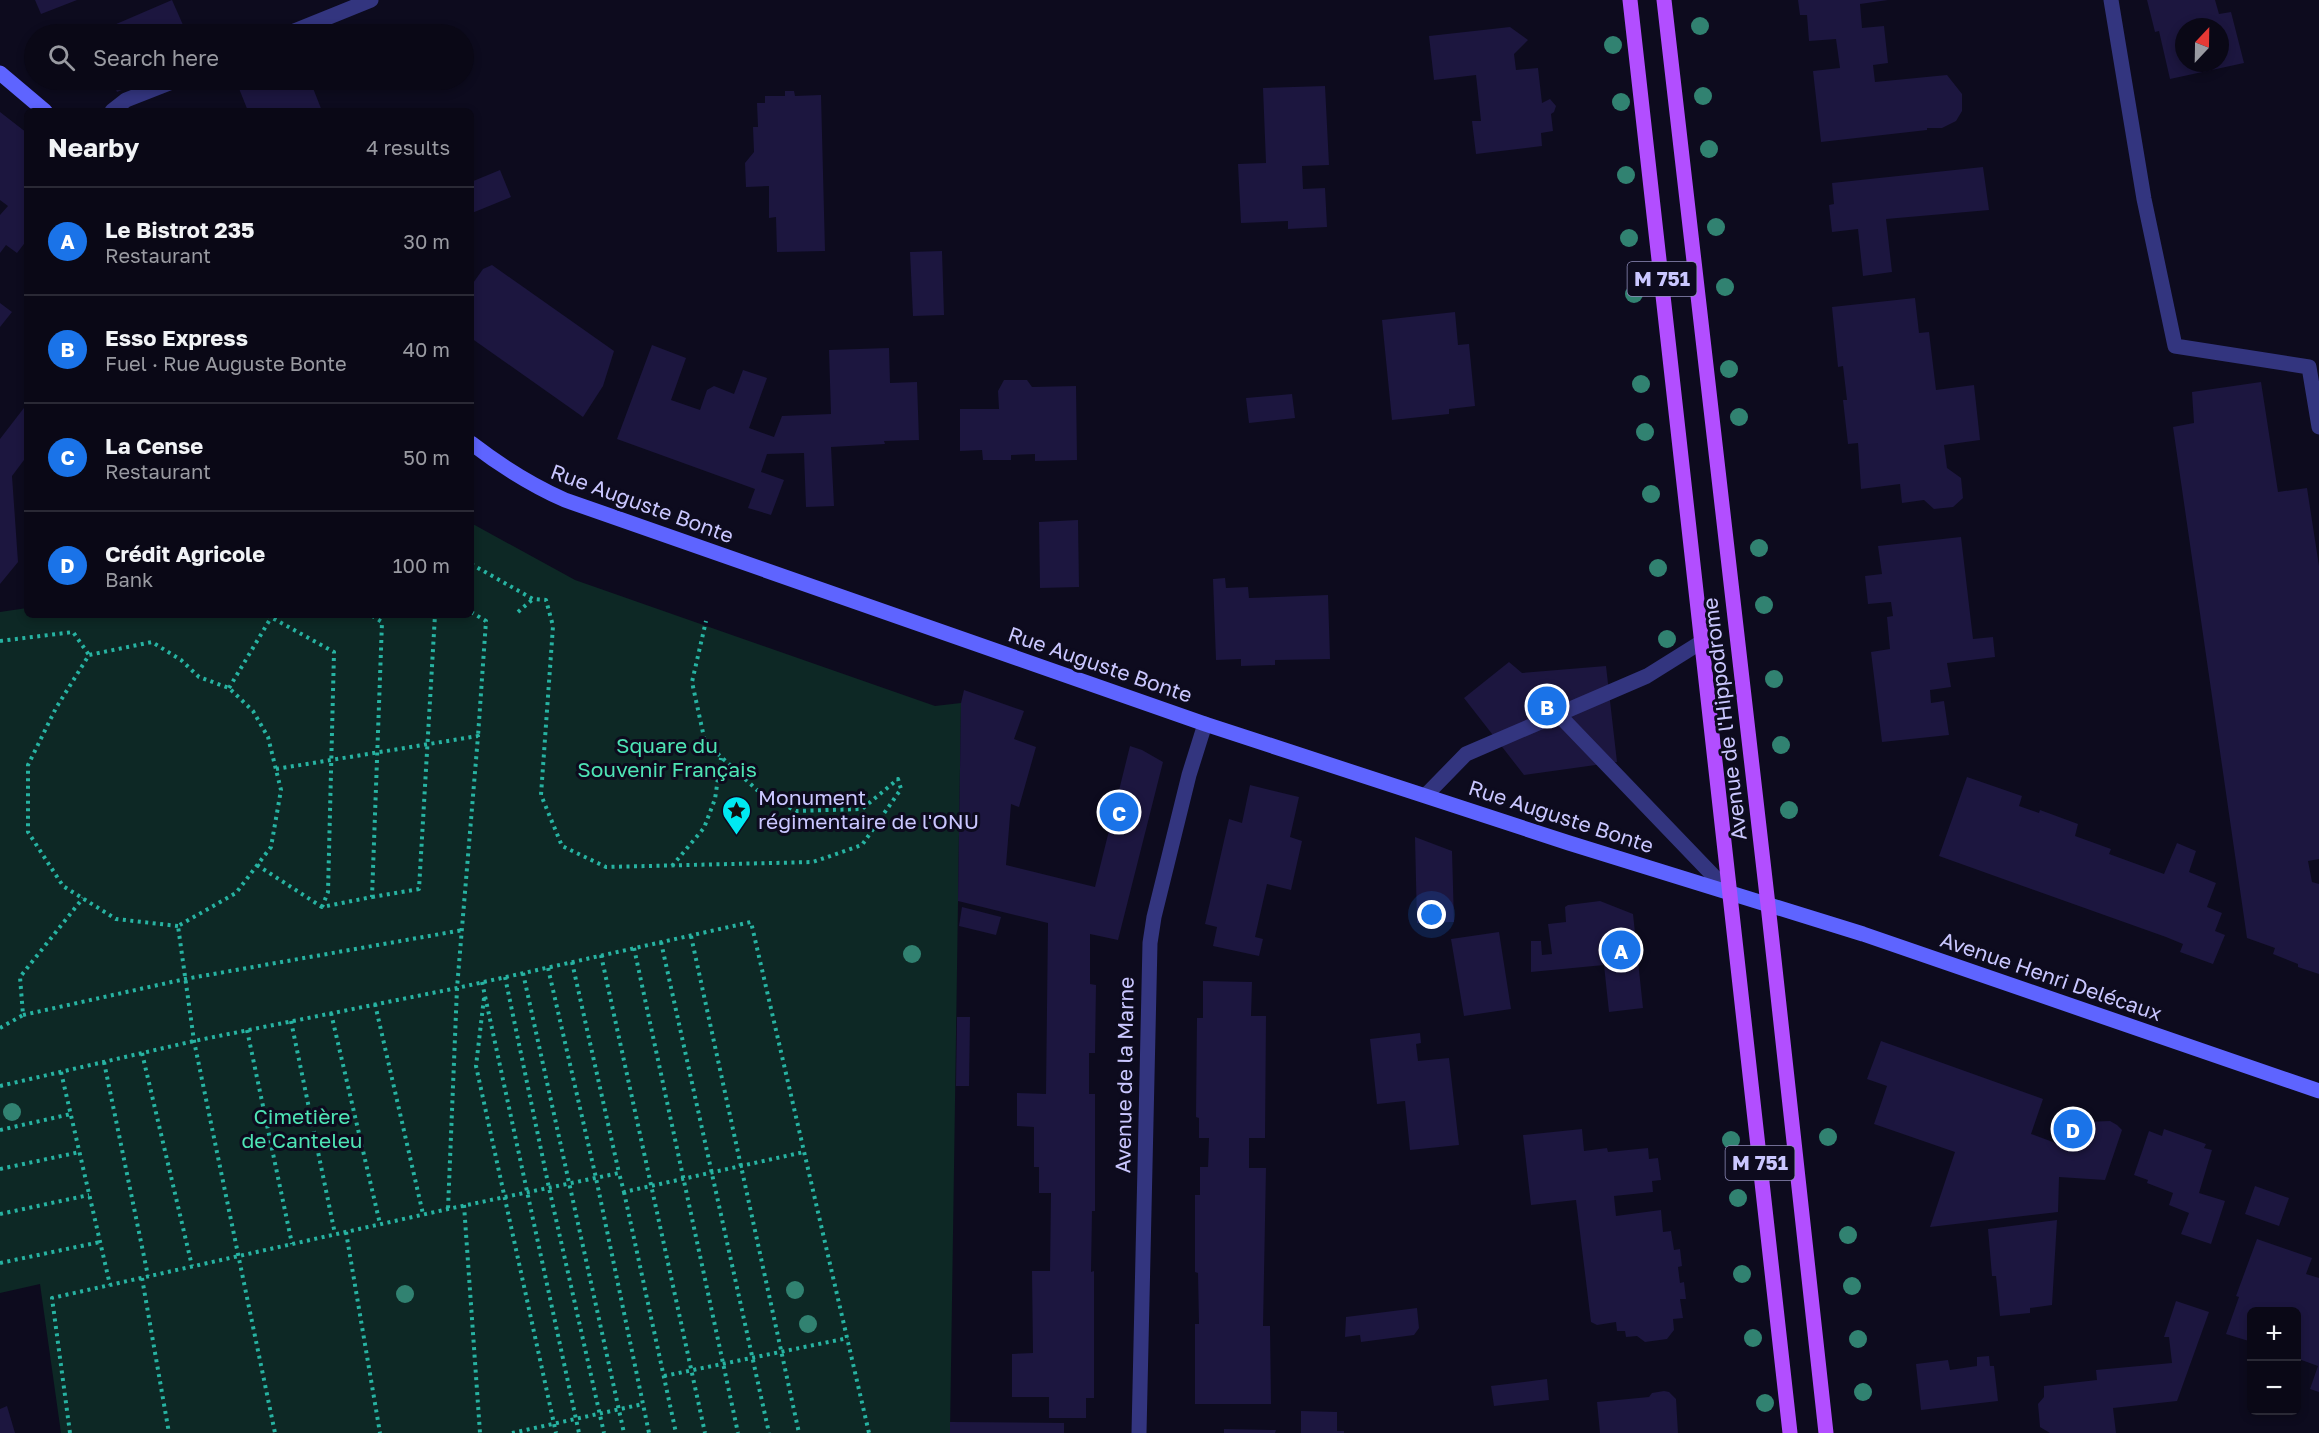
<!DOCTYPE html>
<html lang="en">
<head>
<meta charset="utf-8">
<style>
	body { margin:0; font-family:"Golos Text",sans-serif; background:#13111f; color:#f1f3f6 }
	.controls { position:absolute; right:18px; bottom:18px; display:grid; overflow:hidden; border-radius:9px; box-shadow:0 3px 9px #0003 }
	.controls button { width:54px; height:54px; display:grid; place-items:center; padding:0; border:0; border-bottom:2px solid #2a2935; background:#0a0816; color:#f1f3f6; font:30px sans-serif }
	.compass { position:absolute; left:2175px; top:18px; width:54px; height:54px; border-radius:50%; background:#0a0816; box-shadow:0 3px 9px #0003; rotate:22deg }
	.you { position:absolute; left:1432px; top:915px; width:21px; height:21px; margin:-15px; border:4px solid #fff; border-radius:50%; background:#1a73e8; box-shadow:0 0 0 9px #1a73e833 }
	.badge { display:grid; place-items:center; width:39px; height:39px; border-radius:50%; background:#1a73e8; color:#fff; font-size:20px; font-weight:700 }
	.pin { position:absolute; translate:-50% -50%; border:3px solid #fff; box-shadow:0 2px 6px #0006 }
	.list { margin:0; padding:0; list-style:none }
	h2 { display:flex; justify-content:space-between; align-items:center; height:78px; margin:0; padding:0 24px; font-size:26px }
	h2 small { font-size:20px; font-weight:400; color:#999aa1 }
	.list li { display:grid; grid-template-columns:39px 1fr auto; gap:18px; align-items:center; box-sizing:border-box; height:108px; padding:0 24px; border-top:2px solid #2a2935 }
	.list b { display:block; font-size:22px; white-space:nowrap }
	.list p { margin:0; font-size:20px; white-space:nowrap; color:#999aa1 }
	.list em { font-size:20px; font-style:normal; color:#999aa1 }
	.icon { flex:none; width:33px; height:33px; fill:none; stroke:currentColor; stroke-width:2; stroke-linecap:round; stroke-linejoin:round }
	.map { position:relative; flex:none; width:2319px; height:1433px; overflow:hidden }
	.search { position:absolute; background:#0a0816; box-shadow:0 3px 9px #0003; left:24px; top:24px; width:450px; height:66px; display:flex; align-items:center; gap:15px; box-sizing:border-box; padding:0 21px; border-radius:33px; color:#999aa1; font-size:22px }
	.panel { position:absolute; background:#0a0816; box-shadow:0 3px 9px #0003; left:24px; top:108px; width:450px; height:510px; border-radius:9px }
	.map>svg:first-child { display:block }
	.green { fill:#0d2825 }
	.building { fill:#1c163f; fill-rule:evenodd }
	.lines { fill:none; stroke-linecap:round; stroke-linejoin:round }
	.path { stroke:#27b3a2; stroke-width:4; stroke-dasharray:3 4.5; stroke-linecap:butt }
	.lane { stroke:#33357f; stroke-width:15 }
	.street { stroke:#33357f; stroke-width:15 }
	.secondary { stroke:#5e64ff; stroke-width:15 }
	.primary { stroke:#b24eff; stroke-width:15 }
	.tree { fill:#318271 }
	.labels { text-anchor:middle; stroke-width:6; stroke-linejoin:round; paint-order:stroke }
	.shield { fill:#0d0b1e; stroke:#918fbc; stroke-width:1.5 }
	.shield-label { font-size:20px; font-weight:bold; fill:#cac7ff }
	.street-label { font-size:21px; fill:#cac7ff; stroke:#0d0b1e }
	.park-label { font-size:21px; fill:#4ee4b5; stroke:#0d0b1e }
	.poi-label { font-size:21px; fill:#cac7ff; stroke:#0d0b1e; text-anchor:start }
</style>
</head>
<body>
<div class="map">
<svg width="2319" height="1433" viewBox="0 0 2319 1433">
	<rect width="100%" height="100%" fill="#0d0b1e"/>
	<polygon class="green" points="471,523 575,580 935,706 961,703 950,1433 61,1433 40,1284 0,1293 0,612 27,608 27,615 471,615"/>
	<g class="building">
		<polygon points="35,0 77,0 41,14"/>
		<polygon points="172,0 187,34 101,34 100,31"/>
		<polygon points="1798,0 1888,0 1860,4 1862,28 1884,26 1888,63 1873,65 1875,82 1947,75 1962,94 1962,111 1956,121 1942,128 1927,128 1927,130 1821,142 1813,71 1840,68 1836,39 1809,41 1807,15 1800,15"/>
		<path d="M 2147,0 L 2215,0 L 2219,14 L 2231,12 L 2244,63 L 2170,79 L 2159,31 L 2155,32 ZM 2184,27 L 2220,27 L 2220,63 L 2184,63 Z"/>
		<polygon points="1510,27 1528,40 1514,54 1516,70 1538,68 1542,103 1550,99 1556,106 1554,112 1551,114 1553,131 1541,133 1542,146 1476,154 1472,121 1481,121 1476,75 1434,80 1429,36"/>
		<polygon points="112,80 146,80 117,92"/>
		<polygon points="247,80 317,80 311,83 322,111 248,111 238,86 248,82"/>
		<polygon points="1325,86 1329,165 1302,166 1303,189 1325,188 1327,227 1288,229 1288,221 1241,223 1238,164 1266,163 1263,88"/>
		<polygon points="785,91 794,91 795,96 821,95 825,251 777,252 776,217 769,218 769,186 746,187 745,163 754,152 753,127 758,127 757,103 765,103 765,96 785,96"/>
		<polygon points="0,112 27,133 27,240 17,253 6,245 0,253 0,215 8,206 0,200"/>
		<polygon points="1983,167 1989,210 1886,219 1892,272 1863,276 1858,229 1832,232 1829,205 1834,204 1832,183"/>
		<polygon points="500,170 511,197 472,213 471,182"/>
		<polygon points="942,251 944,315 913,316 910,252"/>
		<polygon points="492,265 614,351 603,386 583,417 471,338 471,286 483,269"/>
		<polygon points="1915,298 1919,333 1929,332 1936,390 1974,385 1980,440 1944,445 1947,468 1961,478 1963,498 1953,507 1934,509 1924,500 1902,503 1900,484 1861,489 1858,443 1848,444 1843,400 1847,400 1843,366 1838,367 1832,307"/>
		<polygon points="0,303 12,312 0,327"/>
		<polygon points="1455,312 1458,345 1469,344 1475,406 1449,409 1449,414 1392,420 1382,320"/>
		<polygon points="652,345 686,358 671,400 700,410 707,390 714,386 734,394 743,370 767,378 749,428 774,437 782,416 831,414 829,350 889,348 890,383 917,382 919,440 884,441 885,444 831,447 834,506 806,507 804,453 767,454 761,472 784,480 771,515 748,508 755,489 617,439"/>
		<polygon points="1004,380 1027,380 1032,387 1076,386 1077,460 1035,461 1035,454 1011,455 1011,460 983,460 982,450 960,451 960,409 999,409 998,391"/>
		<polygon points="2261,382 2278,492 2307,488 2319,566 2319,859 2308,861 2312,882 2319,884 2319,974 2298,967 2298,964 2273,954 2275,948 2247,938 2173,427 2194,423 2192,392"/>
		<polygon points="1292,394 1295,418 1249,423 1246,398"/>
		<polygon points="27,404 27,456 12,476 18,562 0,584 0,439"/>
		<polygon points="1078,520 1079,587 1040,588 1039,522"/>
		<polygon points="1961,537 1973,639 1993,637 1995,657 1947,663 1951,687 1930,690 1931,703 1944,701 1949,735 1882,742 1871,652 1890,649 1887,617 1893,616 1891,602 1868,604 1865,576 1882,574 1878,546"/>
		<polygon points="1225,578 1226,588 1248,587 1249,598 1328,595 1330,659 1275,660 1275,665 1241,666 1241,659 1216,660 1213,579"/>
		<polygon points="1509,662 1522,673 1606,666 1617,762 1524,775 1464,698"/>
		<polygon points="964,690 1024,711 1014,739 1036,747 1019,807 1011,804 1006,865 1095,887 1130,746 1142,750 1163,762 1118,940 1090,934 1090,984 1096,985 1095,1053 1089,1053 1089,1094 1095,1094 1095,1211 1092,1211 1091,1272 1094,1271 1094,1398 1086,1398 1086,1418 1049,1418 1049,1397 1012,1397 1012,1354 1033,1353 1032,1271 1050,1271 1051,1193 1039,1193 1039,1167 1034,1167 1034,1127 1017,1126 1017,1093 1046,1094 1048,923 958,901 961,703"/>
		<polygon points="1967,777 2022,796 2019,806 2039,813 2040,810 2078,824 2075,836 2111,849 2109,854 2164,874 2177,843 2196,851 2189,872 2216,883 2207,907 2222,913 2215,931 2225,935 2213,964 2180,952 2183,944 2166,937 1939,856"/>
		<polygon points="1250,785 1299,797 1290,837 1302,841 1291,890 1267,884 1255,937 1263,939 1259,956 1213,946 1217,927 1205,924 1229,819 1242,823"/>
		<polygon points="1415,837 1452,851 1454,922 1417,923"/>
		<polygon points="1600,901 1633,914 1643,1008 1609,1012 1604,965 1531,972 1531,941 1541,941 1542,955 1552,954 1548,924 1566,922 1565,907 1568,905"/>
		<polygon points="962,907 1001,917 996,935 959,926"/>
		<polygon points="1499,932 1511,1009 1464,1016 1451,939"/>
		<polygon points="1203,981 1252,982 1251,1016 1266,1016 1265,1138 1249,1138 1249,1168 1266,1168 1263,1326 1270,1326 1271,1404 1195,1404 1195,1324 1199,1324 1198,1273 1195,1272 1195,1195 1200,1195 1200,1167 1208,1167 1209,1138 1199,1138 1199,1118 1196,1117 1197,1018 1203,1018"/>
		<polygon points="957,1017 970,1017 969,1086 956,1086"/>
		<polygon points="1420,1033 1421,1043 1416,1044 1418,1061 1449,1058 1459,1145 1410,1150 1405,1101 1377,1104 1370,1039"/>
		<polygon points="1881,1041 2043,1099 2031,1134 2061,1145 2061,1117 2084,1116 2084,1122 2110,1121 2117,1125 2122,1130 2105,1180 2059,1177 2058,1212 1930,1227 1955,1152 1874,1124 1887,1086 1867,1079"/>
		<polygon points="1582,1129 1584,1151 1607,1148 1608,1152 1648,1148 1649,1159 1658,1158 1661,1180 1652,1181 1653,1192 1614,1196 1616,1216 1661,1210 1663,1232 1671,1231 1674,1250 1680,1249 1682,1266 1678,1267 1680,1283 1684,1282 1686,1299 1680,1299 1683,1318 1673,1319 1674,1330 1667,1339 1645,1342 1637,1336 1626,1337 1625,1331 1617,1331 1616,1322 1597,1325 1591,1322 1576,1200 1531,1205 1523,1135"/>
		<polygon points="2164,1129 2206,1144 2204,1148 2212,1150 2199,1193 2225,1201 2211,1244 2181,1234 2189,1213 2169,1205 2173,1193 2147,1183 2148,1180 2134,1175 2149,1131 2162,1136"/>
		<polygon points="2255,1186 2289,1198 2279,1226 2245,1214"/>
		<polygon points="2057,1220 2052,1305 2030,1308 2030,1313 2000,1316 1996,1276 1992,1276 1988,1229"/>
		<polygon points="2257,1239 2312,1258 2306,1274 2319,1278 2319,1392 2310,1389 2318,1366 2296,1358 2296,1311 2252,1311 2252,1342 2226,1334 2239,1297 2236,1296"/>
		<polygon points="2176,1301 2209,1312 2177,1401 2113,1408 2116,1433 2050,1433 2040,1427 2038,1404 2044,1397 2044,1386 2097,1380 2096,1370 2172,1363 2169,1337 2164,1337"/>
		<polygon points="1417,1308 1419,1328 1414,1335 1361,1342 1360,1335 1345,1337 1346,1317"/>
		<polygon points="1989,1356 1990,1366 1994,1366 1998,1401 1921,1410 1916,1364 1948,1360 1950,1370 1977,1366 1977,1357"/>
		<polygon points="1547,1379 1549,1400 1494,1406 1491,1386"/>
		<polygon points="1664,1391 1669,1392 1676,1399 1678,1433 1600,1433 1597,1402 1649,1397 1652,1393"/>
		<polygon points="7,1406 15,1433 0,1433 0,1409"/>
		<polygon points="1301,1411 1337,1412 1337,1431 1344,1431 1344,1433 1301,1433"/>
		<polygon points="950,1422 1064,1423 1064,1433 950,1433"/>
		<polygon points="1224,1429 1276,1430 1275,1433 1224,1433"/>
	</g>
	<g class="lines">
		<g class="path">
			<polyline points="471,564 533,599 546,600 553,626 541,795 562,846 606,867 813,862 862,845 901,789 898,779 862,809 796,811 757,790 705,742 692,682 706,621"/>
			<polyline points="471,612 486,621 478,736"/>
			<polyline points="518,612 533,599"/>
			<polyline points="267,615 334,652 328,892 322,907"/>
			<polyline points="0,641 73,632 89,655"/>
			<polyline points="229,688 272,616"/>
			<polyline points="276,769 478,736 457,988 448,1209"/>
			<polyline points="257,865 322,907 372,897 382,622 371,615"/>
			<polyline points="672,866 704,828 715,799 721,758"/>
			<polyline points="372,897 419,889 435,615"/>
			<polyline points="178,926 116,919 63,886 28,832 28,765 56,708 89,655 152,642 181,660 199,677 229,688 253,711 268,737 281,790 271,847 236,893 178,926 194,1041 275,1433"/>
			<polyline points="691,936 799,1433"/>
			<polyline points="661,942 769,1433"/>
			<polyline points="634,948 738,1433"/>
			<polyline points="601,955 705,1433"/>
			<polyline points="572,962 619,1173"/>
			<polyline points="548,968 596,1178 649,1433"/>
			<polyline points="523,973 624,1433"/>
			<polyline points="505,977 549,1188 604,1433"/>
			<polyline points="482,982 579,1433"/>
			<polyline points="484,998 476,1066 556,1433"/>
			<polyline points="375,1004 423,1214"/>
			<polyline points="331,1013 380,1224"/>
			<polyline points="23,1015 185,979 463,930"/>
			<polyline points="291,1021 335,1234"/>
			<polyline points="0,1028 23,1015 20,977 83,898"/>
			<polyline points="247,1030 292,1244"/>
			<polyline points="142,1053 192,1266"/>
			<polyline points="104,1062 148,1276"/>
			<polyline points="61,1072 110,1285"/>
			<polyline points="0,1086 194,1041 457,988 751,922 869,1433"/>
			<polyline points="0,1130 71,1114"/>
			<polyline points="0,1169 80,1152"/>
			<polyline points="624,1192 676,1433"/>
			<polyline points="464,1205 480,1433"/>
			<polyline points="0,1214 89,1195"/>
			<polyline points="346,1232 380,1433"/>
			<polyline points="0,1263 100,1242"/>
			<polyline points="142,1278 169,1433"/>
			<polyline points="664,1376 848,1338"/>
			<polyline points="70,1433 52,1298 448,1209 619,1173 624,1192 804,1152"/>
			<polyline points="512,1433 643,1404"/>
		</g>
		<g class="lane">
			<polyline points="2111,0 2144,199 2175,346 2309,367 2319,427"/>
			<polyline points="287,34 371,0"/>
			<polyline points="112,111 126,100 177,80"/>
			<polyline points="1558,714 1730,893"/>
			<polyline points="1426,795 1466,754 1647,676 1703,641"/>
		</g>
		<polyline class="street" points="1139,1433 1150,943 1154,917 1189,775 1205,724"/>
		<g class="secondary">
			<polyline points="0,73 45,111"/>
			<path d="M 471,443 C 501,466 531,485 565,500 L 1205,724 L 1569,843 L 1863,934 L 2319,1091"/>
		</g>
		<g class="primary">
			<polyline points="1630,0 1790,1433"/>
			<polyline points="1664,0 1768,905 1826,1433"/>
		</g>
	</g>
	<g class="tree">
		<circle cx="1700" cy="26" r="9"/>
		<circle cx="1613" cy="45" r="9"/>
		<circle cx="1703" cy="96" r="9"/>
		<circle cx="1621" cy="102" r="9"/>
		<circle cx="1709" cy="149" r="9"/>
		<circle cx="1626" cy="175" r="9"/>
		<circle cx="1716" cy="227" r="9"/>
		<circle cx="1629" cy="238" r="9"/>
		<circle cx="1725" cy="287" r="9"/>
		<circle cx="1634" cy="294" r="9"/>
		<circle cx="1729" cy="369" r="9"/>
		<circle cx="1641" cy="384" r="9"/>
		<circle cx="1739" cy="417" r="9"/>
		<circle cx="1645" cy="432" r="9"/>
		<circle cx="1651" cy="494" r="9"/>
		<circle cx="1759" cy="548" r="9"/>
		<circle cx="1658" cy="568" r="9"/>
		<circle cx="1764" cy="605" r="9"/>
		<circle cx="1667" cy="639" r="9"/>
		<circle cx="1774" cy="679" r="9"/>
		<circle cx="1781" cy="745" r="9"/>
		<circle cx="1789" cy="810" r="9"/>
		<circle cx="912" cy="954" r="9"/>
		<circle cx="12" cy="1112" r="9"/>
		<circle cx="1828" cy="1137" r="9"/>
		<circle cx="1731" cy="1140" r="9"/>
		<circle cx="1738" cy="1198" r="9"/>
		<circle cx="1848" cy="1235" r="9"/>
		<circle cx="1742" cy="1274" r="9"/>
		<circle cx="1852" cy="1286" r="9"/>
		<circle cx="795" cy="1290" r="9"/>
		<circle cx="405" cy="1294" r="9"/>
		<circle cx="808" cy="1324" r="9"/>
		<circle cx="1753" cy="1338" r="9"/>
		<circle cx="1858" cy="1339" r="9"/>
		<circle cx="1863" cy="1392" r="9"/>
		<circle cx="1765" cy="1403" r="9"/>
	</g>
	<defs>
		<symbol id="sight-pin" viewBox="-11 -11 22 30"><path d="M0 17L-7.5 6A9.5 9.5 0 1 1 7.5 6Z" fill="#00e9f2" stroke="#0d0b1e"/><path d="M0-6L1.8-2.2L6-1.7L2.9 1.2L3.7 5.4L0 3.3L-3.7 5.4L-2.9 1.2L-6-1.7L-1.8-2.2Z" fill="#111"/></symbol>
	</defs>
	<g fill-rule="evenodd">
		<use href="#sight-pin" x="720" y="794" width="33" height="45"/>
	</g>
	<g class="labels">
		<g class="shield">
			<rect x="1627.5" y="262" width="69" height="34" rx="4.5"/>
			<rect x="1725.5" y="1146" width="69" height="34" rx="4.5"/>
		</g>
		<g class="shield-label">
			<text x="1662" y="286">M 751</text>
			<text x="1760" y="1170">M 751</text>
		</g>
		<g class="street-label">
			<text transform="translate(642 504) rotate(20)" y="7">Rue Auguste Bonte</text>
			<text transform="translate(1100 665) rotate(19)" y="7">Rue Auguste Bonte</text>
			<text transform="translate(1725 719) rotate(-97)" y="7">Avenue de l'Hippodrome</text>
			<text transform="translate(1561 817) rotate(18)" y="7">Rue Auguste Bonte</text>
			<text transform="translate(2051 977) rotate(19)" y="7">Avenue Henri Delécaux</text>
			<text transform="translate(1125 1075) rotate(-89)" y="7">Avenue de la Marne</text>
		</g>
		<g class="park-label">
			<text x="667" y="753">Square du<tspan x="667" dy="24">Souvenir Français</tspan></text>
			<text x="302" y="1124">Cimetière<tspan x="302" dy="24">de Canteleu</tspan></text>
		</g>
		<g class="poi-label">
			<text x="758" y="805">Monument<tspan x="758" dy="24">régimentaire de l'ONU</tspan></text>
		</g>
	</g>
</svg>
<div class="controls">
<button>+</button>
<button>−</button>
</div>
<svg class="compass" viewBox="-18 -18 36 36"><path d="M0-13l5 13h-10z" fill="#e53935"/><path d="M0 13l5-13h-10z" fill="#999aa1"/></svg>
<div class="you"></div>
<div class="pin badge" style="left:1621px;top:950px">A</div>
<div class="pin badge" style="left:1547px;top:706px">B</div>
<div class="pin badge" style="left:1119px;top:812px">C</div>
<div class="pin badge" style="left:2073px;top:1129px">D</div>
<div class="search"><svg class="icon" aria-label="search" viewBox="0 0 24 24"><circle cx="10" cy="10" r="6"/><path d="M15 15l6 6"/></svg>Search here</div>
<section class="panel">
<h2>Nearby<small>4 results</small></h2>
<ul class="list">
<li><span class="badge">A</span><div><b>Le Bistrot 235</b><p>Restaurant</p></div><em>30 m</em></li>
<li><span class="badge">B</span><div><b>Esso Express</b><p>Fuel · Rue Auguste Bonte</p></div><em>40 m</em></li>
<li><span class="badge">C</span><div><b>La Cense</b><p>Restaurant</p></div><em>50 m</em></li>
<li><span class="badge">D</span><div><b>Crédit Agricole</b><p>Bank</p></div><em>100 m</em></li>
</ul>
</section>
</div>
</body>
</html>
